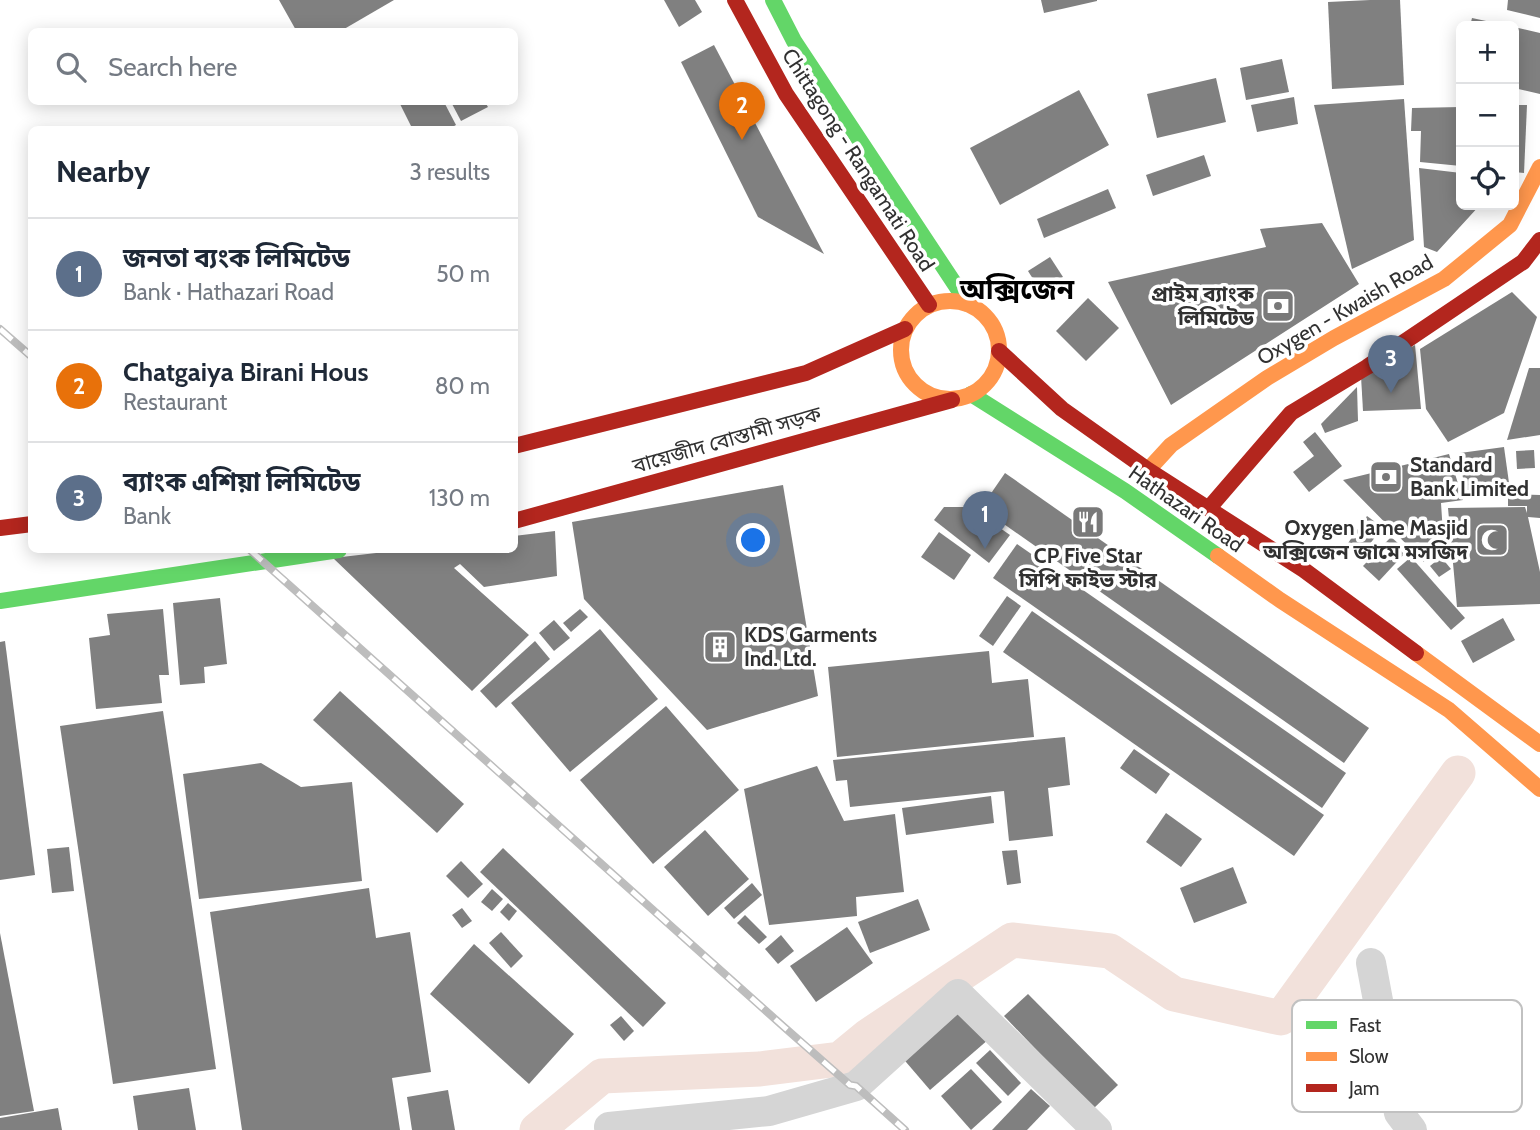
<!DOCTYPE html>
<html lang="en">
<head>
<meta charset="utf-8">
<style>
	body { margin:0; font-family:Cabin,"Noto Sans Bengali",sans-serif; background:#f2f2f3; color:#1f2937 }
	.controls { position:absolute; right:21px; top:21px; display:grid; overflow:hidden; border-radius:10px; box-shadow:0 4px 18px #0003 }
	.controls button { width:63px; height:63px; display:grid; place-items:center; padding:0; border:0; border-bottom:2px solid #e0e1e3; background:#fff; color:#1f2937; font:35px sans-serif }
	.you { position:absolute; left:754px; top:541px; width:24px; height:24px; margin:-18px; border:5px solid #fff; border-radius:50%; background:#1a73e8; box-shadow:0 0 0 10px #1a73e833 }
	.badge { display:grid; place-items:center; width:46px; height:46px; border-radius:50%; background:#d93025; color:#fff; font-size:23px; font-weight:700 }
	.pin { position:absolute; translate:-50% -58px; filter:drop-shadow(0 2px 4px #0008) }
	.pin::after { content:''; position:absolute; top:37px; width:24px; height:21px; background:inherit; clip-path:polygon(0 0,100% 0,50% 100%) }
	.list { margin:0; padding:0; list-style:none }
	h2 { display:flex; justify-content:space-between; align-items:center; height:91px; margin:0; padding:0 28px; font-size:30px }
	h2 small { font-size:23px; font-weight:400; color:#747a83 }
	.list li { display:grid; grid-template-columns:46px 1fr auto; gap:21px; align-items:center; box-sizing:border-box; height:112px; padding:0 28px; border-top:2px solid #e0e1e3 }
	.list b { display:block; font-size:26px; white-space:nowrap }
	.list p { margin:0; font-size:23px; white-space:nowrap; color:#747a83 }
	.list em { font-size:23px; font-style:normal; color:#747a83 }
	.icon { flex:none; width:38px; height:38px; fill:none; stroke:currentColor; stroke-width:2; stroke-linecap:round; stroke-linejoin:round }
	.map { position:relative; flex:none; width:1540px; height:1130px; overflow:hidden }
	.search { position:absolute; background:#fff; box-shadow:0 4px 18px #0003; left:28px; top:28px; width:490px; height:77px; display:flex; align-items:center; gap:18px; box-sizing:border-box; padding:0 24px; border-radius:10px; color:#747a83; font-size:26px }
	.panel { position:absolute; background:#fff; box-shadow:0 4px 18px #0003; left:28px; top:126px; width:490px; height:427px; border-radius:10px }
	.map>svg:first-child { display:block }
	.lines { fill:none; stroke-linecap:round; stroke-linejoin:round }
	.canal { stroke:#f2e1db; stroke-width:35 }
	.building { fill:#808080 }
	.street { stroke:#d5d5d5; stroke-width:30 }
	.fast { stroke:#63d668; stroke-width:16 }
	.slow { stroke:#ff974d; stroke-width:16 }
	.jam { stroke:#b3261e; stroke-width:16 }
	.rail-casing { stroke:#bdbdbd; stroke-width:8 }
	.rail { stroke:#fff; stroke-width:5; stroke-dasharray:16; stroke-linecap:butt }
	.labels { text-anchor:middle; stroke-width:7; stroke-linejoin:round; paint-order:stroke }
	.street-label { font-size:21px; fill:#313131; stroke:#fff }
	.poi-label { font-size:21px; font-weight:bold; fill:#313131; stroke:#fff; text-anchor:end }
	.district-label { font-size:28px; font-weight:bold; fill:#000; stroke:#fff }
	.key { fill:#fff; stroke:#c1c1c1; stroke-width:2 }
	.key-label { font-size:19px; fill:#313131 }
</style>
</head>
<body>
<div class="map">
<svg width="1540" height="1130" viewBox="0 0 1540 1130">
	<rect width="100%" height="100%" fill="#fff"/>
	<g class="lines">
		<polyline class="canal" points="537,1130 602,1076 760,1069 840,1059 868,1036 1012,940 1110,951 1174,994 1281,1018 1458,773"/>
	</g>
	<g class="building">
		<polygon points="279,0 394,0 339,32 297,32"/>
		<polygon points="664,0 695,0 702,12 679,27"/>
		<polygon points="1041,0 1097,0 1097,1 1044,13"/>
		<polygon points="1370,0 1400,0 1404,85 1332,89 1328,2"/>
		<polygon points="1508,0 1540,0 1540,18 1507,10"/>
		<polygon points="1472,18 1505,25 1504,26 1470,26"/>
		<polygon points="1514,27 1540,33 1540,94 1514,88"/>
		<polygon points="714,45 824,254 758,217 681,62"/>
		<polygon points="1282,59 1289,92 1246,100 1240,68"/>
		<polygon points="1216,78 1226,122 1157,138 1147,94"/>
		<polygon points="1079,90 1109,145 1000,205 970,148"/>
		<polygon points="1294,97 1298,124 1257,132 1251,105"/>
		<polygon points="1404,99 1414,240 1352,269 1314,105"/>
		<polygon points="399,102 444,102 456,125 447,130 413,130"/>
		<polygon points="451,102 485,102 488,107 461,121"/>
		<polygon points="1514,105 1527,105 1524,173 1514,172"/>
		<polygon points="1461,107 1461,166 1420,162 1421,131 1411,131 1412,108"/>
		<polygon points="1204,155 1211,176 1153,196 1146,175"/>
		<polygon points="1419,168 1461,173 1461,205 1480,205 1437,252 1424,247"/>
		<polygon points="1108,189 1116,208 1044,238 1037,219"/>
		<polygon points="1322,223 1359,284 1171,405 1108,282 1266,247 1260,229"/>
		<polygon points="1050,257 1063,277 1040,290 1028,271"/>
		<polygon points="1512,292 1537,317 1504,413 1448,442 1426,409 1420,349"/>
		<polygon points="1088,298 1119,328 1086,361 1056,331"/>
		<polygon points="1415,345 1421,409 1363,411 1361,376"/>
		<polygon points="1529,368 1540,368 1540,435 1507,440"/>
		<polygon points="1357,387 1358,421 1325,433 1321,424"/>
		<polygon points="1315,432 1342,466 1309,492 1293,472 1314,456 1303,442"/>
		<polygon points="1504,447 1510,490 1465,496 1460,453"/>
		<polygon points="1534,450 1535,468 1517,469 1516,451"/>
		<polygon points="1449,454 1463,500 1441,503 1444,549 1424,562 1343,480"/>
		<polygon points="1005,473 1369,728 1344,763 981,508"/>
		<polygon points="783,485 818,696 707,730 584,599 572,522"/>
		<polygon points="1508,494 1540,495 1540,518 1528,517 1540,572 1540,604 1457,607 1448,508 1525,507 1527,513 1527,506 1508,506"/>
		<polygon points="944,507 970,507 1010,535 989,563 934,520"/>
		<polygon points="1367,516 1382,527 1361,557 1346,546"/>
		<polygon points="555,531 557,576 484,587 460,564 454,568 529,635 472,691 333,558 402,550 514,550 514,536"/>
		<polygon points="939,532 971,555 954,580 921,557"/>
		<polygon points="1391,537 1407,551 1379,581 1363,566"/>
		<polygon points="1017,544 1346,773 1322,808 993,578"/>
		<polygon points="1411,557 1465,618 1451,630 1397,569"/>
		<polygon points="1441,557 1451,569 1439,577 1430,566"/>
		<polygon points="1007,596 1021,606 993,646 979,636"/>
		<polygon points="220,598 227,664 204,667 205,683 180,685 173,603"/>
		<polygon points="163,609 169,675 159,675 162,703 96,709 89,638 110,635 107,614"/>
		<polygon points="580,609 588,617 571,632 563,623"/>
		<polygon points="1032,611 1324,815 1294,856 1003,652"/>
		<polygon points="1503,618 1515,640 1473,663 1461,641"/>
		<polygon points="554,620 570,638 554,651 539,633"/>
		<polygon points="600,629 658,699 570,772 511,703"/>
		<polygon points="5,641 35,875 0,880 0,642"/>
		<polygon points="535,641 550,659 496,708 480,691"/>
		<polygon points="989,651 992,683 1028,679 1034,737 837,757 828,667"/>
		<polygon points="340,691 464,804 437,833 313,720"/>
		<polygon points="666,706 739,790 653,864 580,780"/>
		<polygon points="163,711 216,1069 113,1084 60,726"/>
		<polygon points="1065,737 1070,785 1048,788 1053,836 1009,841 1004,791 850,807 847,780 836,781 833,760"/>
		<polygon points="1134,749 1170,774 1156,794 1120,768"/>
		<polygon points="261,763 301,787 352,782 362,881 199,899 183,774"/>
		<polygon points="817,766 844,821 895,814 904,892 856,897 857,916 769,925 744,789"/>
		<polygon points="991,796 994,823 906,835 902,808"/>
		<polygon points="1166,813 1202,839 1181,867 1146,842"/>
		<polygon points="705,830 749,879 708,916 664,867"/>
		<polygon points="69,847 74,891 52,893 47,849"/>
		<polygon points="503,848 666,1003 643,1027 480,872"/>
		<polygon points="1017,850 1021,883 1007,885 1002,851"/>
		<polygon points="461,861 483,884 468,898 446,876"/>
		<polygon points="1233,867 1247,903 1194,923 1180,888"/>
		<polygon points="752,883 762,895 734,919 724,908"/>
		<polygon points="369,888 376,938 410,932 431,1072 392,1078 400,1130 242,1130 210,912"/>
		<polygon points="492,889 503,899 492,911 481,902"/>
		<polygon points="918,899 930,930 870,953 858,922"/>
		<polygon points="508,903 517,911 509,921 500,912"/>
		<polygon points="462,908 472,921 462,928 452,915"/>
		<polygon points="745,915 767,937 759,944 737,923"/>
		<polygon points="847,927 873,963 816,1002 790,966"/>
		<polygon points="501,932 523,956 511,968 489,943"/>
		<polygon points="0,933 34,1111 0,1116"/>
		<polygon points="781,935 794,951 778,964 765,949"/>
		<polygon points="474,944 574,1034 529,1084 430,994"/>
		<polygon points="1028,994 1118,1085 1093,1109 1004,1016"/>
		<polygon points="959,1004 989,1039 930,1090 900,1055"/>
		<polygon points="621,1016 634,1031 624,1041 610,1025"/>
		<polygon points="990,1050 1021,1083 1008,1096 976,1063"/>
		<polygon points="971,1069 1002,1102 971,1130 941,1096"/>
		<polygon points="189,1088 196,1130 138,1130 133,1096"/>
		<polygon points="1031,1089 1050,1106 1027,1130 992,1130"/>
		<polygon points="448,1090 455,1130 412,1130 407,1097"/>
		<polygon points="58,1108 62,1130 0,1130 0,1118"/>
	</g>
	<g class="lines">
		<g class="street">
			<polyline points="1371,963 1399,1113 1412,1130"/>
			<polyline points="611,1130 609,1127 769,1111 856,1086 958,994 1097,1130"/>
		</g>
		<g class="fast">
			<polyline points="773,0 794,41 968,304"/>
			<polyline points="971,394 1125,491 1218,556"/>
			<polyline points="0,601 339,550"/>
		</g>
		<g class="slow">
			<circle cx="950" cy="350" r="49"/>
			<polyline points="1148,470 1171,445 1267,378 1334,338 1444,279 1510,225 1540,167"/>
			<polyline points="1218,556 1280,600 1449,710 1540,789"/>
			<polyline points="1416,653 1540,744"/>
		</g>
		<g class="jam">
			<polyline points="735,0 786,94 929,305"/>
			<polyline points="999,351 1062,409 1148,470 1304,570 1416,653"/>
			<polyline points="514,446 806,373 905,329"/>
			<polyline points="1209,508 1291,413 1367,367 1523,262 1540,240"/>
			<polyline points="514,521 952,400"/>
			<polyline points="0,528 32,524"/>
		</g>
		<defs>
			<g id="rail">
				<polyline points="0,329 32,357"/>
				<polyline points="250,550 784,1027 850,1085 856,1086 905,1130"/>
			</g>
		</defs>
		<use href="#rail" class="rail-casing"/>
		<use href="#rail" class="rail"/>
	</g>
	<defs>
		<symbol id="bank-square" viewBox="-11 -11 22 22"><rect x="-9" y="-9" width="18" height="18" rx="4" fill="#797979" stroke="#fff"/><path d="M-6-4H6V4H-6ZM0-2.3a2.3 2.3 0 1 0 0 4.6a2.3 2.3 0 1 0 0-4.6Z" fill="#fff"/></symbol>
		<symbol id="restaurant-square" viewBox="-11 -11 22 22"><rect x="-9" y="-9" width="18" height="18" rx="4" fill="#797979" stroke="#fff"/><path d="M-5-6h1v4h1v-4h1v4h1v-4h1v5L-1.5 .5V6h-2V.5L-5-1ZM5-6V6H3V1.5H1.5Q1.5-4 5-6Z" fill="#fff"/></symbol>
		<symbol id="mosque-square" viewBox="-11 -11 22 22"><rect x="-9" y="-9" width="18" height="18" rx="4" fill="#797979" stroke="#fff"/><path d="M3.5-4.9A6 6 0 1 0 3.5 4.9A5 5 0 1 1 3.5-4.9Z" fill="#fff"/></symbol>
		<symbol id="building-square" viewBox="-11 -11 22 22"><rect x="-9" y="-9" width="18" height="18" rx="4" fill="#797979" stroke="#fff"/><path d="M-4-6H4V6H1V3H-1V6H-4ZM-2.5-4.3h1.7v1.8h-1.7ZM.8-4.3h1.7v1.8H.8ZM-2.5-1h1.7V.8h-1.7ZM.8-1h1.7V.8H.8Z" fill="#fff"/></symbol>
	</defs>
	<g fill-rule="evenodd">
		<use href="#bank-square" x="1259" y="287" width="38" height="38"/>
		<use href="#bank-square" x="1367" y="458" width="38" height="38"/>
		<use href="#restaurant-square" x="1069" y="503" width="38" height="38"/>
		<use href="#mosque-square" x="1473" y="521" width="38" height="38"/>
		<use href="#building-square" x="701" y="628" width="38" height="38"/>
	</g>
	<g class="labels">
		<g class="street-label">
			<text transform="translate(858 160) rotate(57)" y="7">Chittagong - Rangamati Road</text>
			<text transform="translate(1345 310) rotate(-30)" y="7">Oxygen - Kwaish Road</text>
			<text transform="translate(727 440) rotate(-16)" y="7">বায়েজীদ বোস্তামী সড়ক</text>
			<text transform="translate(1186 509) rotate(35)" y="7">Hathazari Road</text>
		</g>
		<g class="poi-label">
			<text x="1254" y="301">প্রাইম ব্যাংক<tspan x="1254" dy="24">লিমিটেড</tspan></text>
			<text x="1410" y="472" text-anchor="start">Standard<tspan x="1410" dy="24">Bank Limited</tspan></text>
			<text x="1468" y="535">Oxygen Jame Masjid<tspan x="1468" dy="24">অক্সিজেন জামে মসজিদ</tspan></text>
			<text x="1088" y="563" text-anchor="middle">CP Five Star<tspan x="1088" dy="24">সিপি ফাইভ স্টার</tspan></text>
			<text x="744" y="642" text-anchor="start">KDS Garments<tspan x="744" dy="24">Ind. Ltd.</tspan></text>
		</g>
		<g class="district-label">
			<text x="1017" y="299">অক্সিজেন</text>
		</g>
	</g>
	<rect x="1292" y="1000" width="230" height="112" rx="10" class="key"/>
	<rect x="1306" y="1021" width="31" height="8" fill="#63d668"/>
	<rect x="1306" y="1052" width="31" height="9" fill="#ff974d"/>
	<rect x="1306" y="1084" width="31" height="8" fill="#b3261e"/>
	<g class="key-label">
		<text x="1349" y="1032">Fast</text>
		<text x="1349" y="1063">Slow</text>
		<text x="1349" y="1095">Jam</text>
	</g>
</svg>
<div class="controls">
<button>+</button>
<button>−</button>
<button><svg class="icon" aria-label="locate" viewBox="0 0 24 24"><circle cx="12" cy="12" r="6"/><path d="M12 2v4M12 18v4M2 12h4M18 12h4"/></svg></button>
</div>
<div class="you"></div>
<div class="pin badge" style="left:985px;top:549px;background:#5c6f8a">1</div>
<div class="pin badge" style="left:742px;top:140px;background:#e8710a">2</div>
<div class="pin badge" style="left:1391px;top:393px;background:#5c6f8a">3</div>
<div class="search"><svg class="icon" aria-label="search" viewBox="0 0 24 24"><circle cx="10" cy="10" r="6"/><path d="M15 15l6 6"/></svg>Search here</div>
<section class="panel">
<h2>Nearby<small>3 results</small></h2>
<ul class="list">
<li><span class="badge" style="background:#5c6f8a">1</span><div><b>জনতা ব্যংক লিমিটেড</b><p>Bank · Hathazari Road</p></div><em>50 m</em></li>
<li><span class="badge" style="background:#e8710a">2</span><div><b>Chatgaiya Birani Hous</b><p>Restaurant</p></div><em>80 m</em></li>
<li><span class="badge" style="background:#5c6f8a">3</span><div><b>ব্যাংক এশিয়া লিমিটেড</b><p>Bank</p></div><em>130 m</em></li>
</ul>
</section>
</div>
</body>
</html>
